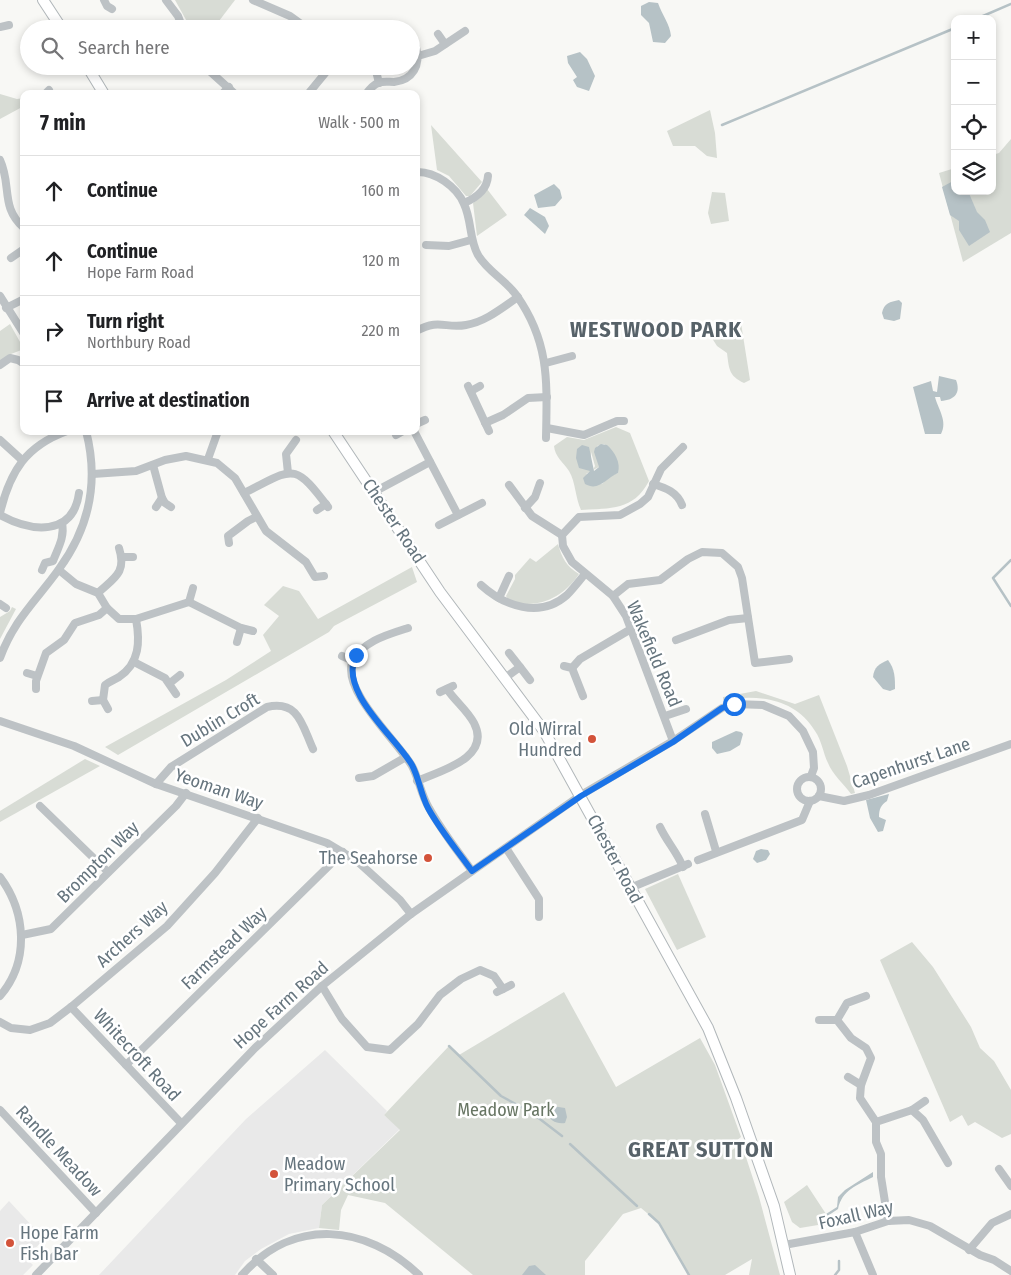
<!DOCTYPE html>
<html lang="en">
<head>
<meta charset="utf-8">
<style>
	body { margin:0; font-family:"Fira Sans Condensed",sans-serif; background:#f2f2f2; color:#202124 }
	.controls { position:absolute; right:15px; top:15px; display:grid; overflow:hidden; border-radius:10px; box-shadow:0 2px 8px #0003 }
	.controls button { width:45px; height:45px; display:grid; place-items:center; padding:0; border:0; border-bottom:1px solid #e0e0e0; background:#fff; color:#202124; font:25px sans-serif }
	.stop { position:absolute; width:15px; height:15px; margin:-11px; border:4px solid #1a73e8; border-radius:50%; background:#fff }
	.stop.end { background:#1a73e8; border-color:#fff; box-shadow:0 1px 5px #0008 }
	.list { margin:0; padding:0; list-style:none }
	h2 { display:flex; justify-content:space-between; align-items:center; height:65px; margin:0; padding:0 20px; font-size:21px }
	h2 small { font-size:16px; font-weight:400; color:#757577 }
	.list li { display:grid; grid-template-columns:32px 1fr auto; gap:15px; align-items:center; box-sizing:border-box; height:70px; padding:0 20px; border-top:1px solid #e0e0e0 }
	.list b { display:block; font-size:19px; white-space:nowrap }
	.list p { margin:0; font-size:16px; white-space:nowrap; color:#757577 }
	.list em { font-size:16px; font-style:normal; color:#757577 }
	.icon { flex:none; width:28px; height:28px; fill:none; stroke:currentColor; stroke-width:2; stroke-linecap:round; stroke-linejoin:round }
	.map { position:relative; flex:none; width:1011px; height:1275px; overflow:hidden }
	.search { position:absolute; background:#fff; box-shadow:0 2px 8px #0003; left:20px; top:20px; width:400px; height:55px; display:flex; align-items:center; gap:12px; box-sizing:border-box; padding:0 18px; border-radius:28px; color:#757577; font-size:19px }
	.panel { position:absolute; background:#fff; box-shadow:0 2px 8px #0003; left:20px; top:90px; width:400px; height:345px; border-radius:10px }
	.map>svg:first-child { display:block }
	.built { fill:#e9e9e9 }
	.green { fill:#d8dcd5; fill-rule:evenodd }
	.water { fill:#b6c2c6 }
	.lines { fill:none; stroke-linecap:round; stroke-linejoin:round }
	.stream { stroke:#b6c2c6; stroke-width:2.5 }
	.major-casing { stroke:#b1b7ba; stroke-width:12 }
	.minor { stroke:#bdc2c5; stroke-width:8 }
	.major { stroke:#fff; stroke-width:10 }
	.route { stroke:#1a73e8; stroke-width:6 }
	.poi-dot { fill:#d3533a; stroke:#fff; stroke-width:2 }
	.labels { text-anchor:middle; stroke-width:5; stroke-linejoin:round; paint-order:stroke }
	.street-label { font-size:18px; fill:#66757e; stroke:#fff }
	.poi-label { font-size:18px; fill:#66757e; stroke:#fff; text-anchor:end }
	.park-label { font-size:18px; fill:#687664; stroke:#fff }
	.district-label { font-size:22px; font-weight:bold; letter-spacing:1px; fill:#576269; stroke:#fff }
</style>
</head>
<body>
<div class="map">
<svg width="1011" height="1275" viewBox="0 0 1011 1275">
	<rect width="100%" height="100%" fill="#f8f8f5"/>
	<g class="built">
		<polygon points="325,1050 387,1111 384,1115 400,1129 322,1205 319,1228 289,1234 261,1249 245,1261 235,1275 99,1275 246,1119"/>
		<polygon points="9,1201 44,1239 26,1258 33,1265 23,1275 0,1275 0,1211"/>
	</g>
	<g class="green">
		<polygon points="175,0 235,0 219,21 190,27"/>
		<polygon points="0,94 17,99 24,98 24,106 0,119"/>
		<polygon points="710,110 715,133 717,158 707,156 695,146 673,146 667,131"/>
		<polygon points="431,125 482,182 470,196 466,196 449,176 437,170"/>
		<polygon points="1011,139 1011,233 963,262 939,173 955,168 955,191 992,191 992,155 999,153"/>
		<polygon points="487,189 507,215 477,236 473,203 482,196"/>
		<polygon points="712,192 725,193 729,221 711,224 708,213"/>
		<path d="M 741,323 L 750,380 L 744,383 C 729,376 729,369 727,353 L 717,346 L 710,335 Z"/>
		<polygon points="10,324 24,349 11,354 0,361 0,331"/>
		<path d="M 616,427 L 630,433 L 649,481 C 633,511 611,508 581,510 C 575,497 576,483 569,471 C 563,462 555,457 554,446 L 567,437 L 584,440 ZM 604,444 C 614,452 619,459 618,473 L 610,476 L 602,484 L 586,474 L 591,471 L 591,452 L 595,466 L 593,470 L 599,467 L 597,446 Z"/>
		<path d="M 558,544 C 562,558 566,566 579,574 C 563,598 537,610 509,601 L 506,596 L 515,579 L 515,575 L 530,558 L 536,562 Z"/>
		<polygon points="412,567 417,582 334,626 329,632 118,755 105,747 226,680 271,651 263,635 279,616 264,605 283,586 299,591 318,619"/>
		<polygon points="12,607 16,609 0,639 0,617 10,611"/>
		<path d="M 756,691 L 795,704 L 819,695 L 847,766 L 855,793 L 851,794 C 844,784 832,774 828,763 C 823,753 822,741 815,731 C 795,698 758,694 723,700 L 723,697 Z"/>
		<polygon points="85,759 100,766 0,822 0,811"/>
		<polygon points="678,874 706,937 677,950 645,889"/>
		<polygon points="912,942 933,967 971,1027 980,1048 994,1061 1011,1090 1011,1134 1002,1138 975,1122 968,1126 962,1115 950,1122 880,960"/>
		<polygon points="564,992 616,1087 700,1038 715,1065 741,1137 726,1149 729,1152 738,1146 743,1148 759,1197 780,1275 749,1275 752,1259 725,1275 689,1275 659,1223 641,1208 623,1214 585,1261 585,1275 473,1275 385,1203 348,1195 341,1210 339,1230 319,1228 322,1205 400,1130 384,1115 449,1046 459,1055"/>
		<polygon points="807,1185 826,1214 824,1226 820,1227 818,1225 800,1228 792,1222 784,1202"/>
	</g>
	<g class="water">
		<path d="M 649,2 L 658,3 C 662,15 670,24 671,36 L 665,43 L 653,42 L 649,23 L 641,15 L 641,6 Z"/>
		<polygon points="580,52 587,59 595,76 589,91 577,87 573,80 577,77 568,63 567,56"/>
		<polygon points="955,180 955,191 968,191 977,212 985,220 990,232 969,246 959,230 959,221 950,215 942,187"/>
		<polygon points="554,184 560,190 562,198 555,206 538,208 534,195"/>
		<polygon points="530,208 545,217 549,226 545,234 524,215"/>
		<path d="M 899,300 L 902,303 L 900,319 L 894,321 L 884,319 L 882,313 C 884,303 890,302 899,300 Z"/>
		<path d="M 939,376 L 956,380 C 961,393 955,400 941,401 L 940,397 L 935,397 C 938,409 948,421 941,434 L 925,434 L 913,387 L 931,381 L 933,391 L 937,392 Z"/>
		<path d="M 601,444 L 607,445 C 615,452 621,463 618,473 C 606,478 599,492 585,484 L 583,478 L 590,471 L 579,468 L 576,458 L 577,449 L 582,445 L 589,447 L 594,471 L 599,467 L 594,452 L 595,448 Z"/>
		<path d="M 888,660 C 895,669 895,678 895,689 L 890,691 L 883,689 L 873,677 C 874,667 879,664 888,660 Z"/>
		<polygon points="736,731 741,732 743,734 740,745 730,751 717,754 712,748 712,742"/>
		<path d="M 889,794 L 887,801 C 881,805 879,809 879,817 L 886,820 L 883,831 L 878,832 L 870,818 L 866,800 Z"/>
		<polygon points="761,849 768,850 770,854 766,860 757,863 753,859 756,851"/>
		<path d="M 552,1106 L 565,1108 L 567,1117 L 565,1123 C 556,1124 550,1121 546,1112 Z"/>
		<path d="M 873,1172 L 873,1177 C 857,1185 842,1190 838,1209 L 829,1215 L 828,1225 L 824,1226 L 826,1214 L 837,1207 L 838,1197 L 845,1190 Z"/>
		<polygon points="535,1265 546,1275 522,1275 529,1266"/>
	</g>
	<g class="lines">
		<g class="stream">
			<polyline points="976,19 1011,4"/>
			<polyline points="722,125 955,28"/>
			<polyline points="1011,560 993,578 1011,606"/>
			<polyline points="449,1046 501,1096 532,1113 562,1136"/>
			<polyline points="570,1144 637,1206"/>
			<polyline points="649,1214 659,1223 689,1275"/>
			<polyline points="835,1275 839,1270 839,1261"/>
		</g>
		<defs>
			<g id="major">
				<polyline points="43,0 62,29"/>
				<polyline points="87,66 104,94"/>
				<polyline points="333,431 440,592 544,731 708,1028 736,1098 774,1206 790,1275"/>
			</g>
		</defs>
		<use href="#major" class="major-casing"/>
		<g class="minor">
			<polyline points="104,0 107,6 112,9"/>
			<polyline points="166,0 178,16 183,29"/>
			<polyline points="253,0 290,16 308,29"/>
			<polyline points="0,27 9,25"/>
			<polyline points="438,34 445,44"/>
			<polyline points="418,56 435,51 465,31"/>
			<polyline points="204,66 235,94"/>
			<polyline points="149,71 150,66"/>
			<polyline points="376,71 379,83"/>
			<polyline points="45,94 49,90"/>
			<polyline points="222,94 229,87"/>
			<polyline points="308,94 331,66"/>
			<path d="M 366,94 C 369,90 373,85 378,83 C 383,81 388,82 394,82 C 413,80 421,65 416,47"/>
			<path d="M 0,160 C 12,186 0,207 24,228"/>
			<path d="M 416,172 C 435,171 457,187 464,204 C 472,221 469,239 478,255 C 488,272 506,280 517,296 C 550,343 547,383 546,438"/>
			<path d="M 464,203 C 476,198 487,190 488,176"/>
			<polyline points="426,245 449,246 471,240"/>
			<polyline points="11,258 24,249"/>
			<polyline points="0,296 24,334"/>
			<polyline points="6,308 24,299"/>
			<path d="M 416,331 C 440,318 445,329 466,325 C 485,322 502,308 518,297"/>
			<polyline points="546,363 572,356"/>
			<polyline points="0,365 10,358 18,360 24,364"/>
			<polyline points="468,386 489,431"/>
			<polyline points="471,391 480,386"/>
			<polyline points="485,423 503,415 528,398 547,397"/>
			<polyline points="416,424 425,420"/>
			<polyline points="547,428 584,435 617,421 624,421"/>
			<polyline points="414,431 458,515"/>
			<polyline points="396,435 403,431"/>
			<polyline points="0,440 22,460"/>
			<polyline points="208,459 218,431"/>
			<polyline points="153,465 162,498 165,503 171,507"/>
			<polyline points="288,473 286,454 296,440"/>
			<polyline points="93,474 136,471 165,460 186,456 217,463 235,478 266,531 306,562 315,577 324,576"/>
			<path d="M 653,484 C 666,488 677,492 682,505"/>
			<polyline points="509,485 532,516 562,535"/>
			<polyline points="374,492 430,462"/>
			<path d="M 244,493 C 293,469 293,460 328,507"/>
			<polyline points="156,507 162,498"/>
			<polyline points="525,508 535,497 540,483"/>
			<polyline points="317,510 326,504"/>
			<path d="M 0,513 C 10,471 26,446 67,431"/>
			<path d="M 0,515 C 31,532 73,537 79,493"/>
			<polyline points="439,525 482,503"/>
			<polyline points="229,543 228,536 248,521 256,517"/>
			<polyline points="122,557 133,557"/>
			<path d="M 42,570 L 45,563 L 53,561 C 58,548 65,537 62,523"/>
			<polyline points="59,570 76,584 98,593 107,608 119,619 136,619 189,602 193,588"/>
			<path d="M 481,585 C 504,606 540,619 567,595 C 573,589 579,581 585,574"/>
			<path d="M 98,593 C 114,578 127,573 119,548"/>
			<polyline points="613,596 628,584 660,580 688,559 702,552 722,553 738,567 742,578 755,663 789,659"/>
			<polyline points="499,598 509,576"/>
			<polyline points="189,602 241,628 253,631"/>
			<polyline points="0,604 6,608"/>
			<path d="M 408,628 C 389,634 360,642 352,663 C 343,692 398,742 412,766 C 419,779 421,795 429,808 C 441,830 457,850 472,871"/>
			<polyline points="676,640 729,620 748,618"/>
			<polyline points="237,642 241,628"/>
			<polyline points="342,656 354,661"/>
			<path d="M 0,658 C 14,619 37,600 59,569 C 89,528 99,481 86,431"/>
			<polyline points="134,662 165,678 176,694"/>
			<polyline points="564,666 572,668 583,696"/>
			<polyline points="520,667 530,680"/>
			<polyline points="572,668 580,659 631,629"/>
			<polyline points="27,673 37,676"/>
			<polyline points="505,678 520,667 509,653"/>
			<polyline points="170,683 180,675"/>
			<polyline points="36,689 36,681 46,653 64,640 75,623 99,615 107,608"/>
			<polyline points="440,692 453,686"/>
			<polyline points="92,701 103,700"/>
			<path d="M 108,709 L 103,700 L 105,685 C 110,681 114,680 119,677 C 140,663 140,641 136,619"/>
			<polyline points="665,716 686,709"/>
			<polyline points="0,721 74,746 156,784 327,843 357,861 400,900 411,914"/>
			<polyline points="673,741 626,616 613,596 572,562 563,546 562,535 579,517 620,515 640,504 648,497 661,469 683,447"/>
			<circle cx="809" cy="789" r="12"/>
			<polyline points="359,778 373,776 406,757"/>
			<path d="M 417,781 C 440,771 492,758 474,723 C 467,710 455,701 447,689"/>
			<path d="M 156,784 L 171,767 L 267,707 C 299,700 302,725 313,749"/>
			<polyline points="819,796 844,801 869,795 1011,744"/>
			<polyline points="40,806 108,872"/>
			<polyline points="705,814 716,851"/>
			<path d="M 660,827 C 667,842 677,852 683,867"/>
			<polyline points="506,848 539,899 539,917"/>
			<polyline points="698,860 802,820 810,801"/>
			<path d="M 0,877 C 26,912 30,961 0,996"/>
			<polyline points="630,888 688,864"/>
			<polyline points="22,935 51,929 176,806 186,793"/>
			<polyline points="322,986 342,1019 367,1047 390,1050 418,1024 440,995 461,979 480,970 494,976 503,989"/>
			<polyline points="497,992 511,985"/>
			<polyline points="866,996 847,1003 837,1020 851,1038 866,1048 871,1058 861,1085 860,1098 876,1122 876,1142 881,1154 881,1177 888,1221"/>
			<polyline points="71,1007 181,1123"/>
			<polyline points="819,1020 837,1020"/>
			<polyline points="0,1022 11,1028 30,1030 50,1023 71,1007 167,926 215,873 258,818"/>
			<polyline points="126,1065 343,852"/>
			<polyline points="848,1077 861,1085"/>
			<polyline points="0,1110 96,1213"/>
			<polyline points="912,1110 925,1101"/>
			<polyline points="876,1122 912,1110 923,1120 948,1163"/>
			<polyline points="999,1169 1011,1186"/>
			<polyline points="855,1232 873,1275"/>
			<polyline points="784,1245 855,1232 888,1221 909,1220 930,1226 980,1255 994,1260 1011,1271"/>
			<polyline points="969,1250 992,1223 1011,1214"/>
			<polyline points="256,1259 273,1275"/>
			<polyline points="36,1275 255,1048 322,986 411,914 581,795 673,741 722,708 734,704 763,705 789,716 803,731 813,752 814,768 811,776"/>
			<path d="M 242,1275 C 293,1217 366,1224 419,1275"/>
		</g>
		<use href="#major" class="major"/>
	</g>
	<g class="lines">
		<path class="route" d="M 356,655 C 338,692 395,736 412,765 C 419,778 421,795 428,808 C 440,830 457,850 472,871 L 581,796 L 673,742 L 722,708 L 734,704"/>
	</g>
	<g class="poi-dot">
		<circle cx="592" cy="739" r="5"/>
		<circle cx="428" cy="858" r="5"/>
		<circle cx="274" cy="1174" r="5"/>
		<circle cx="10" cy="1243" r="5"/>
	</g>
	<g class="labels">
		<g class="street-label">
			<text transform="translate(394 521) rotate(56)" y="6">Chester Road</text>
			<text transform="translate(654 654) rotate(67)" y="6">Wakefield Road</text>
			<text transform="translate(220 720) rotate(-31)" y="6">Dublin Croft</text>
			<text transform="translate(911 763) rotate(-19)" y="6">Capenhurst Lane</text>
			<text transform="translate(219 789) rotate(19)" y="6">Yeoman Way</text>
			<text transform="translate(615 859) rotate(62)" y="6">Chester Road</text>
			<text transform="translate(98 862) rotate(-45)" y="6">Brompton Way</text>
			<text transform="translate(132 934) rotate(-42)" y="6">Archers Way</text>
			<text transform="translate(224 948) rotate(-44)" y="6">Farmstead Way</text>
			<text transform="translate(281 1005) rotate(-42)" y="6">Hope Farm Road</text>
			<text transform="translate(137 1055) rotate(47)" y="6">Whitecroft Road</text>
			<text transform="translate(59 1151) rotate(47)" y="6">Randle Meadow</text>
			<text transform="translate(856 1215) rotate(-13)" y="6">Foxall Way</text>
		</g>
		<g class="poi-label">
			<text x="582" y="735">Old Wirral<tspan x="582" dy="21">Hundred</tspan></text>
			<text x="418" y="864">The Seahorse</text>
			<text x="284" y="1170" text-anchor="start">Meadow<tspan x="284" dy="21">Primary School</tspan></text>
			<text x="20" y="1239" text-anchor="start">Hope Farm<tspan x="20" dy="21">Fish Bar</tspan></text>
		</g>
		<g class="park-label">
			<text x="506" y="1116">Meadow Park</text>
		</g>
		<g class="district-label">
			<text x="656" y="337">WESTWOOD PARK</text>
			<text x="701" y="1157">GREAT SUTTON</text>
		</g>
	</g>
</svg>
<div class="controls">
<button>+</button>
<button>−</button>
<button><svg class="icon" aria-label="locate" viewBox="0 0 24 24"><circle cx="12" cy="12" r="6"/><path d="M12 2v4M12 18v4M2 12h4M18 12h4"/></svg></button>
<button><svg class="icon" aria-label="layers" viewBox="0 0 24 24"><path d="M12 4l9 5-9 5-9-5zM3 14l9 5 9-5"/></svg></button>
</div>
<div class="stop" style="left:734px;top:704px"></div>
<div class="stop end" style="left:356px;top:655px"></div>
<div class="search"><svg class="icon" aria-label="search" viewBox="0 0 24 24"><circle cx="10" cy="10" r="6"/><path d="M15 15l6 6"/></svg>Search here</div>
<section class="panel">
<h2>7 min<small>Walk · 500 m</small></h2>
<ul class="list">
<li><svg class="icon" aria-label="ahead" viewBox="0 0 24 24"><path d="M12 20V5M6 11l6-6 6 6"/></svg><div><b>Continue</b></div><em>160 m</em></li>
<li><svg class="icon" aria-label="ahead" viewBox="0 0 24 24"><path d="M12 20V5M6 11l6-6 6 6"/></svg><div><b>Continue</b><p>Hope Farm Road</p></div><em>120 m</em></li>
<li><svg class="icon" aria-label="right" viewBox="0 0 24 24"><path d="M7 20v-9h11M14 6l5 5-5 5"/></svg><div><b>Turn right</b><p>Northbury Road</p></div><em>220 m</em></li>
<li><svg class="icon" aria-label="arrive" viewBox="0 0 24 24"><path d="M6 21V4h12l-3 4 3 4H6"/></svg><div><b>Arrive at destination</b></div></li>
</ul>
</section>
</div>
</body>
</html>
